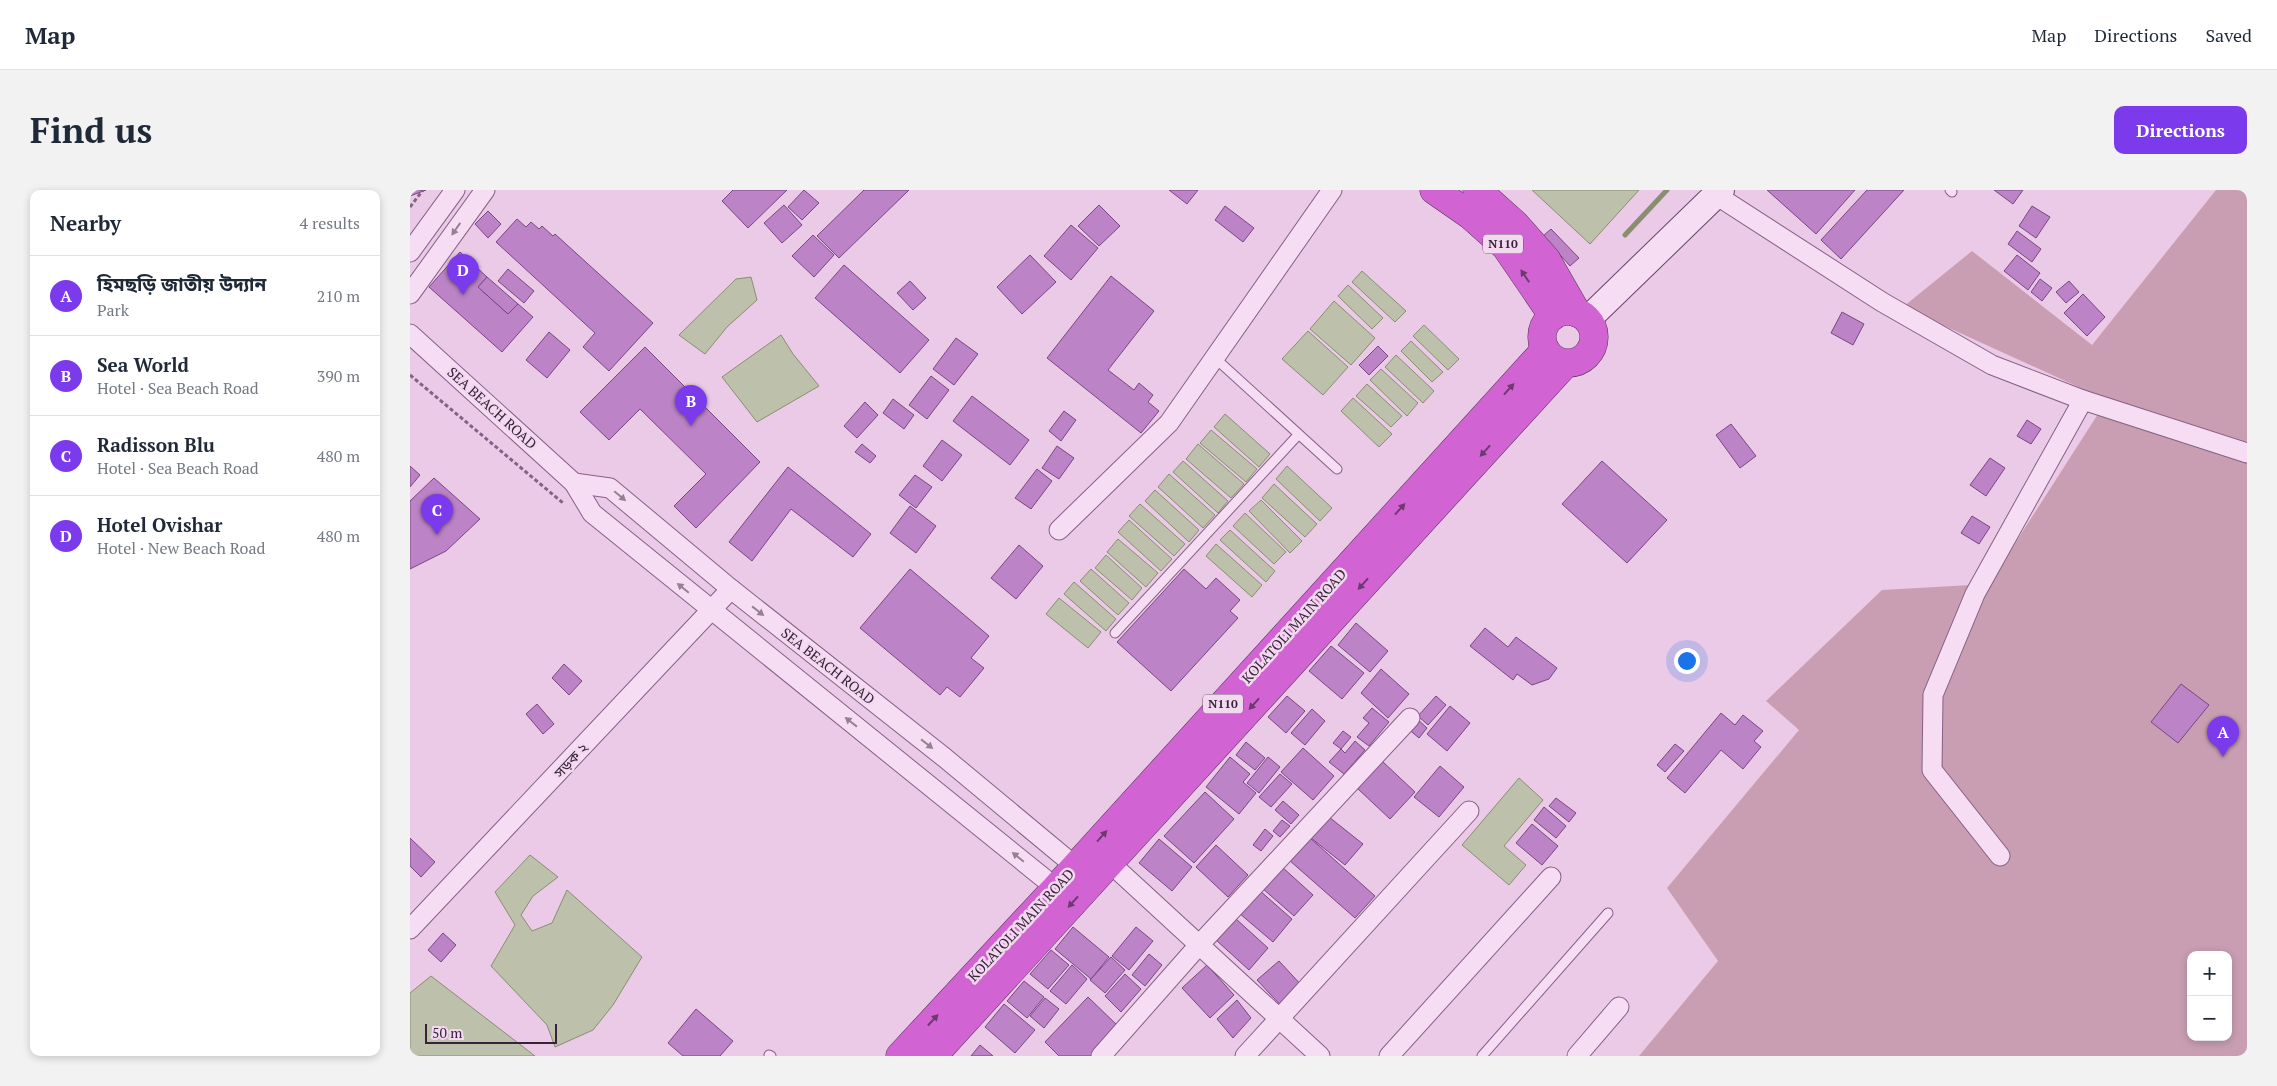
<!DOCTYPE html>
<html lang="en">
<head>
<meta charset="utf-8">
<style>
	body { margin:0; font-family:"PT Serif","Noto Sans Bengali",serif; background:#f2f2f3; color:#1f2937 }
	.controls { position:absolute; right:15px; bottom:15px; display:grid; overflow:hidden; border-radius:10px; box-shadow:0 2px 8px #0003 }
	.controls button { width:45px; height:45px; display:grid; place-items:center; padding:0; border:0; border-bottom:1px solid #e0e1e3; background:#fff; color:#1f2937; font:25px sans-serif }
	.scale { position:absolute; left:15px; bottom:12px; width:132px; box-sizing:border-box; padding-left:5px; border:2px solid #372239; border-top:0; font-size:14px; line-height:18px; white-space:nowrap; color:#372239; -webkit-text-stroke:4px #f3d9f0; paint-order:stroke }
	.you { position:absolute; left:1276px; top:470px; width:18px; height:18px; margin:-12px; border:4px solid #fff; border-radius:50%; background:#1a73e8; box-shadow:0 0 0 8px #1a73e833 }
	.badge { display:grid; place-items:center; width:32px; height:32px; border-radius:50%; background:#7c3aed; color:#fff; font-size:16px; font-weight:700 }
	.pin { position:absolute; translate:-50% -41px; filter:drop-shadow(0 1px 2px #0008) }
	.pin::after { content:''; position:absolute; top:26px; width:18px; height:15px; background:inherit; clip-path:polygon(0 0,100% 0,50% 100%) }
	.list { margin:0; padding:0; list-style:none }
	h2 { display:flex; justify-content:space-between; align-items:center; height:65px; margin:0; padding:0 20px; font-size:21px }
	h2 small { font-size:16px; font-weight:400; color:#747a83 }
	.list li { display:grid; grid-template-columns:32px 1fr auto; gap:15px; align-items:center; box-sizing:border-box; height:80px; padding:0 20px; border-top:1px solid #e0e1e3 }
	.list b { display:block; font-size:19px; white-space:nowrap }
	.list p { margin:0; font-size:16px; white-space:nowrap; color:#747a83 }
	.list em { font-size:16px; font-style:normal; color:#747a83 }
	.map { position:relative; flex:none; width:1837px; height:866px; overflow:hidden; border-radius:10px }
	header { display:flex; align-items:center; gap:30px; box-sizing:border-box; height:70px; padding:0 25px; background:#fff; border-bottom:1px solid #e0e1e3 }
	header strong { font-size:24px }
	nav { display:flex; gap:28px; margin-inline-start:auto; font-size:18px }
	.intro { display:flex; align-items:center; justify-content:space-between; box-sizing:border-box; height:120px; padding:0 30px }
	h1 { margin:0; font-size:35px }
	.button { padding:12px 22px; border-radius:10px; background:#7c3aed; color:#fff; font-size:18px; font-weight:700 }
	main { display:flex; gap:30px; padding:0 30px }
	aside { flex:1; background:#fff; border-radius:10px; box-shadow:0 2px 8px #0003 }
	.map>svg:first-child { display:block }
	.green { fill:#c99eb2; fill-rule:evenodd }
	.water { fill:#bdc0aa; stroke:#898e71 }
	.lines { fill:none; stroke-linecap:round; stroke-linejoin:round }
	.stream { stroke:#898e71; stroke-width:5 }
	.building { fill:#bc83c6; stroke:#794784 }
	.lane-casing { stroke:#856087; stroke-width:11 }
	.street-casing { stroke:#856087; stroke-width:21 }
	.secondary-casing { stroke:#664369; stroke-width:28 }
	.highway-casing { stroke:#523355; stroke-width:29 }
	.path { stroke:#856087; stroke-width:3; stroke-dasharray:4 2.5; stroke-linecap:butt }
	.lane { stroke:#f7ddf3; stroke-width:9 }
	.street { stroke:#f7ddf3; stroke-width:19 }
	.secondary { stroke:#f7ddf3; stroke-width:26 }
	.highway { stroke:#d163d2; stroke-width:28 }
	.oneway { fill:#978096 }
	.oneway2 { fill:#6d396f }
	.labels { text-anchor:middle; stroke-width:5; stroke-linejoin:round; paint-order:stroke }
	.shield { fill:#f3d9f0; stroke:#6f5970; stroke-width:1 }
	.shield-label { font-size:12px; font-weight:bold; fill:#372239 }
	.street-label { font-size:14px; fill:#372239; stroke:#f3d9f0 }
</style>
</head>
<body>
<header>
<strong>Map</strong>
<nav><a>Map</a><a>Directions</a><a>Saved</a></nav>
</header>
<div class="intro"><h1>Find us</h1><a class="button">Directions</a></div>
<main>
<aside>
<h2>Nearby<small>4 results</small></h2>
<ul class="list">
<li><span class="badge">A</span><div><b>হিমছড়ি জাতীয় উদ্যান</b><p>Park</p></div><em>210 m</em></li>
<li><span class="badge">B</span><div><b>Sea World</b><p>Hotel · Sea Beach Road</p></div><em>390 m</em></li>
<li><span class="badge">C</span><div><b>Radisson Blu</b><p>Hotel · Sea Beach Road</p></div><em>480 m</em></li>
<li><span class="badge">D</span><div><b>Hotel Ovishar</b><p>Hotel · New Beach Road</p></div><em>480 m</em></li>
</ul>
</aside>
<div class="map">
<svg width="1837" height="866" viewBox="0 0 1837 866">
	<rect width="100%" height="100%" fill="#ebcae7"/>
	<path class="green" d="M 1806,0 L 1837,0 L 1837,866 L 1229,866 L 1308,771 L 1257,698 L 1389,540 L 1356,511 L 1472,400 L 1579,394 L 1697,210 L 1493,117 L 1562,61 L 1682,155 ZM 1781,765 L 1818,765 L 1818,847 L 1781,847 Z"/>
	<g class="water">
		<polygon points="1122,0 1229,0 1180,54"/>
		<polygon points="952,81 996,121 985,132 942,92"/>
		<polygon points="341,87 347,110 317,137 295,164 269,145 326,89"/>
		<polygon points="938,95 973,128 962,139 928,106"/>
		<polygon points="924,111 965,148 941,175 900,139"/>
		<polygon points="1014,135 1049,169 1038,180 1003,146"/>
		<polygon points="898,141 938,177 913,205 872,169"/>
		<polygon points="371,145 383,164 409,196 347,232 312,187"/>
		<polygon points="1001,151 1033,182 1022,192 991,161"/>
		<polygon points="986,165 1024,201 1013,213 975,177"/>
		<polygon points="971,179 1008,213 997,226 960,190"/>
		<polygon points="957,194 992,226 981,237 946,206"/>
		<polygon points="943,208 982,244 969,257 931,221"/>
		<polygon points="815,224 860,264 849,277 804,237"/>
		<polygon points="801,240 847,279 836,292 790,253"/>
		<polygon points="788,254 834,294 821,308 776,269"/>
		<polygon points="773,271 818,311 808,323 763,282"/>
		<polygon points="877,276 922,318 910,331 866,289"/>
		<polygon points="759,284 805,325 793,338 748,297"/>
		<polygon points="864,294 907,334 895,347 852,308"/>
		<polygon points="745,300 789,340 779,352 735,311"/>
		<polygon points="851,310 892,351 880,363 839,321"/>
		<polygon points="730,314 775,354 764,366 719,326"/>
		<polygon points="835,323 876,362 864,374 823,336"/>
		<polygon points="719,330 762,369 751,381 708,342"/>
		<polygon points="820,340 865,381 856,392 810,350"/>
		<polygon points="708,349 748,383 736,397 697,362"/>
		<polygon points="806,354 852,395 842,407 796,366"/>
		<polygon points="696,365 732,398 722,410 685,378"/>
		<polygon points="681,379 719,413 708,425 670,391"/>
		<polygon points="664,392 706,429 696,441 654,404"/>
		<polygon points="649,408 691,442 678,458 636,424"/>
		<polygon points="1109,588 1133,610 1094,656 1116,675 1099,695 1052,655"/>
		<polygon points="120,665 148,687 123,706 111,725 122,741 142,733 157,700 232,767 203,815 183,840 145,857 137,835 81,776 105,735 85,702"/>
		<polygon points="21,786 125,866 0,866 0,803"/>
	</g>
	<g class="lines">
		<polyline class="stream" points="1215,45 1257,0"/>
	</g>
	<g class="building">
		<polygon points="0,0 16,0 0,6"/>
		<polygon points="323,0 377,0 338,38 312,11"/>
		<polygon points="394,0 409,13 392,30 378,17"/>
		<polygon points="454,0 499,0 429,68 407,46"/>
		<polygon points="759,0 788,0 777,14"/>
		<polygon points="1357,0 1445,0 1406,44"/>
		<polygon points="1457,0 1494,0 1431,69 1411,50"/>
		<polygon points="1584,0 1613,0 1603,14"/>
		<polygon points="374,15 392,35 372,53 354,33"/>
		<polygon points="689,15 710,36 689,56 668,36"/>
		<polygon points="815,16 844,38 833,52 805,30"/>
		<polygon points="1622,16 1640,27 1626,48 1609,36"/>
		<polygon points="78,21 91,34 78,48 65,34"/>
		<polygon points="107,29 116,37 121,32 129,39 132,36 143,46 145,44 243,133 199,181 173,157 185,143 86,52"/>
		<polygon points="661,35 688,58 661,90 634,66"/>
		<polygon points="1141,39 1169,68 1160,76 1133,46"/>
		<polygon points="1607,41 1631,59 1622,72 1598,54"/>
		<polygon points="403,45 424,65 404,87 382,66"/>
		<polygon points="50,62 77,87 68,97 98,124 108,114 123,127 92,162 19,97"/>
		<polygon points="620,65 646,92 612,124 587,97"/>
		<polygon points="1607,65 1630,83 1618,100 1594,81"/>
		<polygon points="434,75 519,150 490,183 405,108"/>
		<polygon points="98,79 124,101 114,113 88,91"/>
		<polygon points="701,86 744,121 698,180 724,200 729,193 743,205 738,212 749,221 731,243 637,168"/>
		<polygon points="77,87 108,114 98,124 68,97"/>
		<polygon points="1630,89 1642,98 1632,111 1621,102"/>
		<polygon points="500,91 516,108 503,120 487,103"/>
		<polygon points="1659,91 1669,102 1656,113 1646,102"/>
		<polygon points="1673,104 1695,127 1677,146 1654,123"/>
		<polygon points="1432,122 1454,134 1443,155 1421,143"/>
		<polygon points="139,142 160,160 137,188 116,170"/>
		<polygon points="546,148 568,164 544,195 523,179"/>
		<polygon points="968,156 978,166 959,185 949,175"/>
		<polygon points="235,157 350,272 286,338 264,316 296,284 230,219 199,250 170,222"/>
		<polygon points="521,186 539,200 517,229 499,215"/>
		<polygon points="562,206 619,250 600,275 543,231"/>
		<polygon points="483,209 504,225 494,239 473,223"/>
		<polygon points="455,212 468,225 447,248 434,236"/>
		<polygon points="654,221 666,230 651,251 639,241"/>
		<polygon points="1617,230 1631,239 1621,254 1607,246"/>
		<polygon points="1321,234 1346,266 1330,278 1306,245"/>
		<polygon points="532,250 552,265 532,291 513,276"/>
		<polygon points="452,254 466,266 460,273 445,262"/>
		<polygon points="647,256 664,268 649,289 632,278"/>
		<polygon points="1580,268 1595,278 1576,306 1560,295"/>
		<polygon points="1192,271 1257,330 1217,373 1152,314"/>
		<polygon points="0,276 10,285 0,297"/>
		<polygon points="378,277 461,344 443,367 381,319 342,371 319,352"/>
		<polygon points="627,279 642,291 621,319 605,308"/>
		<polygon points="505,285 522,297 506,318 489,305"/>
		<polygon points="24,288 70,329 36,361 0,379 0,311"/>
		<polygon points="500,316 526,336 506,363 480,343"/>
		<polygon points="1562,326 1580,337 1569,354 1551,343"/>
		<polygon points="609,355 633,376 606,409 581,388"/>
		<polygon points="500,379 579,446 561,468 574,478 550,507 537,497 530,505 450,438"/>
		<polygon points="774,379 796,399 806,388 830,410 820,421 828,428 761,501 707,452"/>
		<polygon points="946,433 978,461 960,482 928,455"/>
		<polygon points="1075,438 1098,457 1106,447 1147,478 1139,489 1122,495 1107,484 1103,490 1060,456"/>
		<polygon points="921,456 954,483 932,509 899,481"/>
		<polygon points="154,474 172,491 159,505 142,488"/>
		<polygon points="971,479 999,504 978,528 951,503"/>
		<polygon points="1771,494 1799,515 1768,553 1741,532"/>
		<polygon points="877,506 895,521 876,543 858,527"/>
		<polygon points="1026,506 1036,515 1018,535 1008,526"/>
		<polygon points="127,514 144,534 133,544 116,524"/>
		<polygon points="1040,516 1060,533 1037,561 1017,544"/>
		<polygon points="962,518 979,532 959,556 947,547 959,533 953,528"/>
		<polygon points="902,519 915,531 895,555 881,543"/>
		<polygon points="1311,523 1325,535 1333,525 1353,541 1344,551 1351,557 1333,579 1311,560 1275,603 1257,588"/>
		<polygon points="1006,528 1017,538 1009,548 997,538"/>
		<polygon points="933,541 941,547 931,559 923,553"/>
		<polygon points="945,551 955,560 934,584 919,572 931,559 935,563"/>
		<polygon points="836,552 855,568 845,580 826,565"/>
		<polygon points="1265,554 1274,561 1255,582 1247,575"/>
		<polygon points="893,558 924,586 903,610 871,582"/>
		<polygon points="820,567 840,584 833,592 846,603 829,624 796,597"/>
		<polygon points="858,567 870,577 849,603 837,593"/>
		<polygon points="972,571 1005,602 980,629 947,598"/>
		<polygon points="1030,576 1054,597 1029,627 1004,607"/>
		<polygon points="870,584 882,594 861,617 849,607"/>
		<polygon points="795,602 824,629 784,673 754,646"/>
		<polygon points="1146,608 1166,623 1159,632 1139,616"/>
		<polygon points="873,611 889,625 881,634 865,620"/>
		<polygon points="1134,617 1156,636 1146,648 1124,630"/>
		<polygon points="919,627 953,654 935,675 901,648"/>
		<polygon points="872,630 880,636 870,647 863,641"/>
		<polygon points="1122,634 1148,656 1132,675 1106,653"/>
		<polygon points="855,639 863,646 851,661 843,655"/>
		<polygon points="899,647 965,706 945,728 879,670"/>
		<polygon points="0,648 25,672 11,687 0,676"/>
		<polygon points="749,649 782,677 762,701 729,673"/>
		<polygon points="806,655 838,685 818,707 786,677"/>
		<polygon points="871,676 903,705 884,726 852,698"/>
		<polygon points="849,700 882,729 863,752 829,723"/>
		<polygon points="825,728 858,758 839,780 806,750"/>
		<polygon points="663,737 699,767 681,789 645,759"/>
		<polygon points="726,737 743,751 719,780 702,766"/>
		<polygon points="33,743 46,755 31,772 18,760"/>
		<polygon points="641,760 659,775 638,799 620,784"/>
		<polygon points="739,764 752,775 735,796 722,785"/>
		<polygon points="701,767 715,780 695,803 680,790"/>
		<polygon points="869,771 895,799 874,819 847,790"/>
		<polygon points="662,775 677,789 656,814 640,801"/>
		<polygon points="797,775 824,805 800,828 772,798"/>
		<polygon points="715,784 731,799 711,822 695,806"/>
		<polygon points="614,791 634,807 617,828 597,811"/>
		<polygon points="678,807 709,837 681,866 649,866 635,852"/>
		<polygon points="635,808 649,819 634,838 620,826"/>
		<polygon points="827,810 841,828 823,848 807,829"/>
		<polygon points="594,814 625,840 605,863 575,837"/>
		<polygon points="286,819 323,851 310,866 273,866 258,853"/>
		<polygon points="570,855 583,866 561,866"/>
	</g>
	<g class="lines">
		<defs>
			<g id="lane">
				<polyline points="1540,0 1542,2"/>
				<polyline points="805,168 927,279"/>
				<polyline points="705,443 888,245"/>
				<polyline points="359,865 361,866"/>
				<polyline points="1072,866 1198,723"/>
			</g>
			<g id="street">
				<polyline points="1306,5 1472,112 1582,175 1673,210 1565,404 1523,505 1522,580 1590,666"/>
				<polyline points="0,62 45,0"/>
				<polyline points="0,104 75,0"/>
				<polyline points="0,144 164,293 182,323 646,698"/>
				<polyline points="1673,210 1837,263"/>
				<polyline points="164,293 200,298 321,399 535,568 665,676"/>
				<polyline points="649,340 759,233 922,0"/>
				<polyline points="699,672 910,866"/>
				<polyline points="0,739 321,399"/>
				<polyline points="691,866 789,755 1000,528"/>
				<polyline points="835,866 1059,621"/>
				<polyline points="979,866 1141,687"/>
				<polyline points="1167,866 1209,817"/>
			</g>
			<polyline id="secondary" points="1177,130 1311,0"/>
			<g id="highway">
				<polyline points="1024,0 1060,25 1096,57 1143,126"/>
				<polyline points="1067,0 1106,35 1136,69 1167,123"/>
				<circle cx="1158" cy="147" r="26"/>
				<polyline points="490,866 646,698 1135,160"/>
				<polyline points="523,866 1155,174"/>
			</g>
		</defs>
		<use href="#lane" class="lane-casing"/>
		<use href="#street" class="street-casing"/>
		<use href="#secondary" class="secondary-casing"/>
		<use href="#highway" class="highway-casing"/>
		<g class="path">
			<polyline points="0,17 13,0"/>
			<polyline points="0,185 153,313"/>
		</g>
		<use href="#lane" class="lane"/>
		<use href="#street" class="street"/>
		<use href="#secondary" class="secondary"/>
		<use href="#highway" class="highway"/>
	</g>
	<defs><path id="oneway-solid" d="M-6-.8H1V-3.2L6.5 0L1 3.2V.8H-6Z" transform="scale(1.25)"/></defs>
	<g class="oneway">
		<use href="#oneway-solid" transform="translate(46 39) rotate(125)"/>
		<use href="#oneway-solid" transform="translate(210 306) rotate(40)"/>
		<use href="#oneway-solid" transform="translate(273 398) rotate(-141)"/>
		<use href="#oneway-solid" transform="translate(348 421) rotate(38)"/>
		<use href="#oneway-solid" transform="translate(441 532) rotate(-142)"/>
		<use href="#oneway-solid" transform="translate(517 554) rotate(38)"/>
		<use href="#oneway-solid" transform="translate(608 667) rotate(-141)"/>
	</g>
	<g class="oneway2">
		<use href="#oneway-solid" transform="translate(1115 86) rotate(-124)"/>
		<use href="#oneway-solid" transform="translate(1099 199) rotate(-48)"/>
		<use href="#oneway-solid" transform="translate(1075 261) rotate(132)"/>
		<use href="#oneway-solid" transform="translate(990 319) rotate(-48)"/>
		<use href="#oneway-solid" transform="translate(953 394) rotate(132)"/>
		<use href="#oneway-solid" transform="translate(844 514) rotate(132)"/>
		<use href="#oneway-solid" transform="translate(692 646) rotate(-48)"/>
		<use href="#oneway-solid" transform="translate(663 712) rotate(132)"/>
		<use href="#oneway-solid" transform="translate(523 830) rotate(-47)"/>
	</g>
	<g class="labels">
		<g class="shield">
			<rect x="1073" y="44.5" width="40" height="19" rx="4"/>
			<rect x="793" y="504.5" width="40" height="19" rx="4"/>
		</g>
		<g class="shield-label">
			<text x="1093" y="58">N110</text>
			<text x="813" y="518">N110</text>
		</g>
		<g class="street-label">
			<text transform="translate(82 218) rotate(42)" y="5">SEA BEACH ROAD</text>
			<text transform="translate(884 436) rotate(-48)" y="5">KOLATOLI MAIN ROAD</text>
			<text transform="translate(418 476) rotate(38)" y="5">SEA BEACH ROAD</text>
			<text transform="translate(161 570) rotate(-47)" y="5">সড়ক ২</text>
			<text transform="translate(611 735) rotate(-47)" y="5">KOLATOLI MAIN ROAD</text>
		</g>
	</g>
</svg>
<div class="controls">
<button>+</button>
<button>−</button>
</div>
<div class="scale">50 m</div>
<div class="you"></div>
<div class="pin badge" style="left:1813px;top:567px">A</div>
<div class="pin badge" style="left:281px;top:236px">B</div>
<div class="pin badge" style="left:27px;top:345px">C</div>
<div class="pin badge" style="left:53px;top:105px">D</div>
</div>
</main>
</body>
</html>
